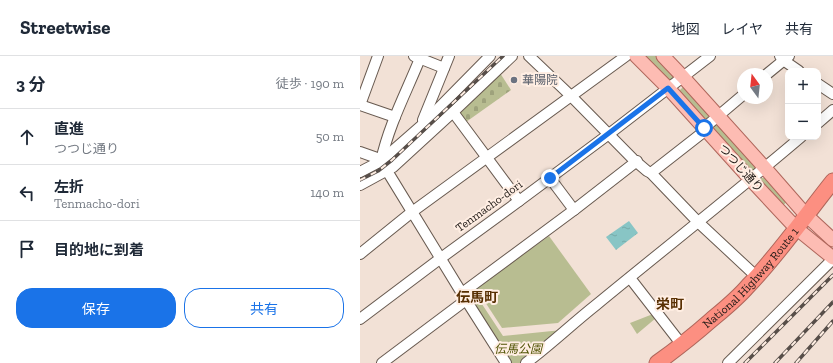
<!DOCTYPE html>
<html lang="ja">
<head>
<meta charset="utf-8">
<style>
	body { margin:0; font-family:"Zilla Slab","Noto Sans JP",serif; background:#f2f2f3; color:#1f2937 }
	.controls { position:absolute; right:12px; top:12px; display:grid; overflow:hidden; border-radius:8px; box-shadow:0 4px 16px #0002 }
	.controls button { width:36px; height:36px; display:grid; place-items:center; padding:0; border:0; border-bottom:1px solid #e0e1e3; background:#fff; color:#1f2937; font:20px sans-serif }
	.compass { position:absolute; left:377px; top:12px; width:36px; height:36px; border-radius:50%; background:#fff; box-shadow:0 4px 16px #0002; rotate:345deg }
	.stop { position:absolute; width:12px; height:12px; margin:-9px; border:3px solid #1a73e8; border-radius:50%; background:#fff }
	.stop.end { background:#1a73e8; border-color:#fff; box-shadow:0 1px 4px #0008 }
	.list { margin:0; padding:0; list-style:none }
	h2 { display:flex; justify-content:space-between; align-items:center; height:52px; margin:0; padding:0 16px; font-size:17px }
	h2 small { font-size:13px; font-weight:400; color:#747a83 }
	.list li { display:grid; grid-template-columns:26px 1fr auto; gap:12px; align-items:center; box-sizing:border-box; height:56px; padding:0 16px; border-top:1px solid #e0e1e3 }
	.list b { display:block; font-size:15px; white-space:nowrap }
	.list p { margin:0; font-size:13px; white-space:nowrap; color:#747a83 }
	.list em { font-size:13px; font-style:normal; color:#747a83 }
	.actions { display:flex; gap:8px; padding:12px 16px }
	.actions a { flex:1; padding:9px 0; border:1px solid #1a73e8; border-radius:16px; text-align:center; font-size:14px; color:#1a73e8 }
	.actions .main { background:#1a73e8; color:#fff }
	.icon { flex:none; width:22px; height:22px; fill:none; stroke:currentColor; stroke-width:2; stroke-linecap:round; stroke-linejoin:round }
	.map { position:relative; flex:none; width:473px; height:307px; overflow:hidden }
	header { display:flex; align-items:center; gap:24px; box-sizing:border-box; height:56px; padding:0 20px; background:#fff; border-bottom:1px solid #e0e1e3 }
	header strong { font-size:19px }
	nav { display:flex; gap:22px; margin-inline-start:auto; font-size:14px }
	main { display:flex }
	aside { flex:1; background:#fff }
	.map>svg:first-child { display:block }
	.green { fill:#b8bd91 }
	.cemetery { fill:url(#cemetery-stones) }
	.water { fill:url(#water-ripples) }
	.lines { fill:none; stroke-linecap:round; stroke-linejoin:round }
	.minor-casing { stroke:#685a50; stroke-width:12 }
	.major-casing { stroke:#af665b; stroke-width:15 }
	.highway-casing { stroke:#af665b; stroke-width:17 }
	.minor { stroke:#fff; stroke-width:10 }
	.major { stroke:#fdbcb3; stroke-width:13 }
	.highway { stroke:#fc8f81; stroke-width:15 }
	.rail-casing { stroke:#574e49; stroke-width:3.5 }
	.rail { stroke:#ffeee3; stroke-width:2; stroke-dasharray:6; stroke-linecap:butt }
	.route { stroke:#1a73e8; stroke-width:5 }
	.worship-dot { fill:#6b7280; stroke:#ffeee3; stroke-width:1.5 }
	.labels { text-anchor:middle; stroke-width:4; stroke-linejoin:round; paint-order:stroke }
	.worship-label { font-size:12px; fill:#5b616d; stroke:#ffeee3; text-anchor:start }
	.street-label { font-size:12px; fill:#1f1915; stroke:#ffeee3 }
	.park-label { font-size:12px; font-style:italic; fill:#505404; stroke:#ffeee3 }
	.quarter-label { font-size:14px; font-weight:bold; fill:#582f02; stroke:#ffeee3 }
</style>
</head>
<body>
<header>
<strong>Streetwise</strong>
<nav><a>地図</a><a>レイヤ</a><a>共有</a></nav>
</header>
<main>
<aside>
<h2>3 分<small>徒歩 · 190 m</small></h2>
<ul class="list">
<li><svg class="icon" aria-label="ahead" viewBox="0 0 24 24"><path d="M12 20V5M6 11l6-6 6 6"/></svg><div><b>直進</b><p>つつじ通り</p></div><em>50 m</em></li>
<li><svg class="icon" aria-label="left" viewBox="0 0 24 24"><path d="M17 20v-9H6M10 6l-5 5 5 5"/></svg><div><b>左折</b><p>Tenmacho-dori</p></div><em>140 m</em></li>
<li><svg class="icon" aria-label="arrive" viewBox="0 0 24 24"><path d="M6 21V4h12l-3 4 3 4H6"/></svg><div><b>目的地に到着</b></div></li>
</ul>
<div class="actions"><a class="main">保存</a><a>共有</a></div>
</aside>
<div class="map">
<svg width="473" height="307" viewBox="0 0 473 307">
	<defs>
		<pattern id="cemetery-stones" width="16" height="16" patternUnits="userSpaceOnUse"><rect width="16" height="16" fill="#b8bd91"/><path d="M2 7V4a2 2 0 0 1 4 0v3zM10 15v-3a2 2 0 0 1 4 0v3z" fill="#9ea27c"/></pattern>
		<pattern id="water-ripples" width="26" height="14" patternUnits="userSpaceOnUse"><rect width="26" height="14" fill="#88c5c5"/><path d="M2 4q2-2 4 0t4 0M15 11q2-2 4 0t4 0" fill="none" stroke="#75a9a8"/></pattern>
	</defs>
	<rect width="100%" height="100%" fill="#f2e1d6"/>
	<g class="green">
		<polygon points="282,0 298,0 314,20 311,24 308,25"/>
		<polygon points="323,31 325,32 349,58 348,61 345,64 319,35"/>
		<polygon points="357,68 397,111 393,117 351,71"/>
		<path d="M 401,122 L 405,122 L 407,123 L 426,144 C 426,147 425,148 423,149 L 399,125 Z"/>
		<polygon points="189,180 231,238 198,267 142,272 116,232"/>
		<polygon points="112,233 143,280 202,274 164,307 146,307 105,238"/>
		<polygon points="293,258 296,262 277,278 270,267"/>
	</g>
	<polygon class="cemetery" points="140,17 151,34 106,66 99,55"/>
	<polygon class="water" points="269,165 278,177 256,194 246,181"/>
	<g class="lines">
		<defs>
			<g id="minor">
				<polyline points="54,0 84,12"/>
				<polyline points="169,0 211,40 273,103 287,115 291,117 338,166 397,221"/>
				<polyline points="420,0 423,4 439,15"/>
				<polyline points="407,18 429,0"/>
				<polyline points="458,28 473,38"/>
				<polyline points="0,49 18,0"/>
				<polyline points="0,49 35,61"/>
				<polyline points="93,56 159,145"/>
				<polyline points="63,64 89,0"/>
				<polyline points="458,67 473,54"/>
				<polyline points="344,72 383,39"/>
				<polyline points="0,96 17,102 21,105 106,244 146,307"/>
				<path d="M 21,105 C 29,68 47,35 61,0"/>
				<polyline points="0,116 21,105 61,70 130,0"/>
				<polyline points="291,117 346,74"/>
				<polyline points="190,122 214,154"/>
				<polyline points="0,129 33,111 93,56 152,0"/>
				<polyline points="0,198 52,156 266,0"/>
				<polyline points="270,222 322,289"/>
				<polyline points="102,237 214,154 277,105"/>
				<polyline points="0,263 81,202 159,145 249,78 350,0"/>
				<polyline points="22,307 106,244"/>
				<path d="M 166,307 C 190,289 212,268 236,249 C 304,193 374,138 441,81"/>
				<polyline points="368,307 473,203"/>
			</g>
			<g id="major">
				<polyline points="276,0 308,32 391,124 436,172 473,202"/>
				<polyline points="303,0 323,21 405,112 446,159 473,184"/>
			</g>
			<g id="highway">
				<path id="s1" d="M 297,307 C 315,294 333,280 350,265 C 363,254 377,243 388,230 C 419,198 445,160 473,125"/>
			</g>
		</defs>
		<use href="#minor" class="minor-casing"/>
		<use href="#major" class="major-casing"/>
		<use href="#highway" class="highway-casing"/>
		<use href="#minor" class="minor"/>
		<use href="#major" class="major"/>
		<use href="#highway" class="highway"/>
		<defs>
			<g id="rail">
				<polyline points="0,124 18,115 32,104 143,0"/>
				<polyline points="385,307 473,219"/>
				<polyline points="415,307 473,246"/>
				<polyline points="436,307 473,265"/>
			</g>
		</defs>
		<use href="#rail" class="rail-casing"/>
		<use href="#rail" class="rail"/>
	</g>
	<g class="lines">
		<polyline class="route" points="190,122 308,32 344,72"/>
	</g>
	<circle class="worship-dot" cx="154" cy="24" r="4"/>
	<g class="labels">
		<g class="worship-label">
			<text x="162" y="28">華陽院</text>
		</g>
		<g class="street-label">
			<text transform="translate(381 112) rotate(48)" y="4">つつじ通り</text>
			<text transform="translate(129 150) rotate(-36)" y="4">Tenmacho-dori</text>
			<text dy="4" stroke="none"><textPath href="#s1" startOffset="127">National Highway Route 1</textPath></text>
		</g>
		<g class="park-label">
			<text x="158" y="297">伝馬公園</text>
		</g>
		<g class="quarter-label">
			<text x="117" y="246">伝馬町</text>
			<text x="310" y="253">栄町</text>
		</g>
	</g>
</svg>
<div class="controls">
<button>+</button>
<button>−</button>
</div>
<svg class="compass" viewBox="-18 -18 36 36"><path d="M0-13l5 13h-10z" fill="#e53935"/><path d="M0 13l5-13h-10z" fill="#747a83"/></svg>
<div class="stop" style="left:344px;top:72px"></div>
<div class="stop end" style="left:190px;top:122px"></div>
</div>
</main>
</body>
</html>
